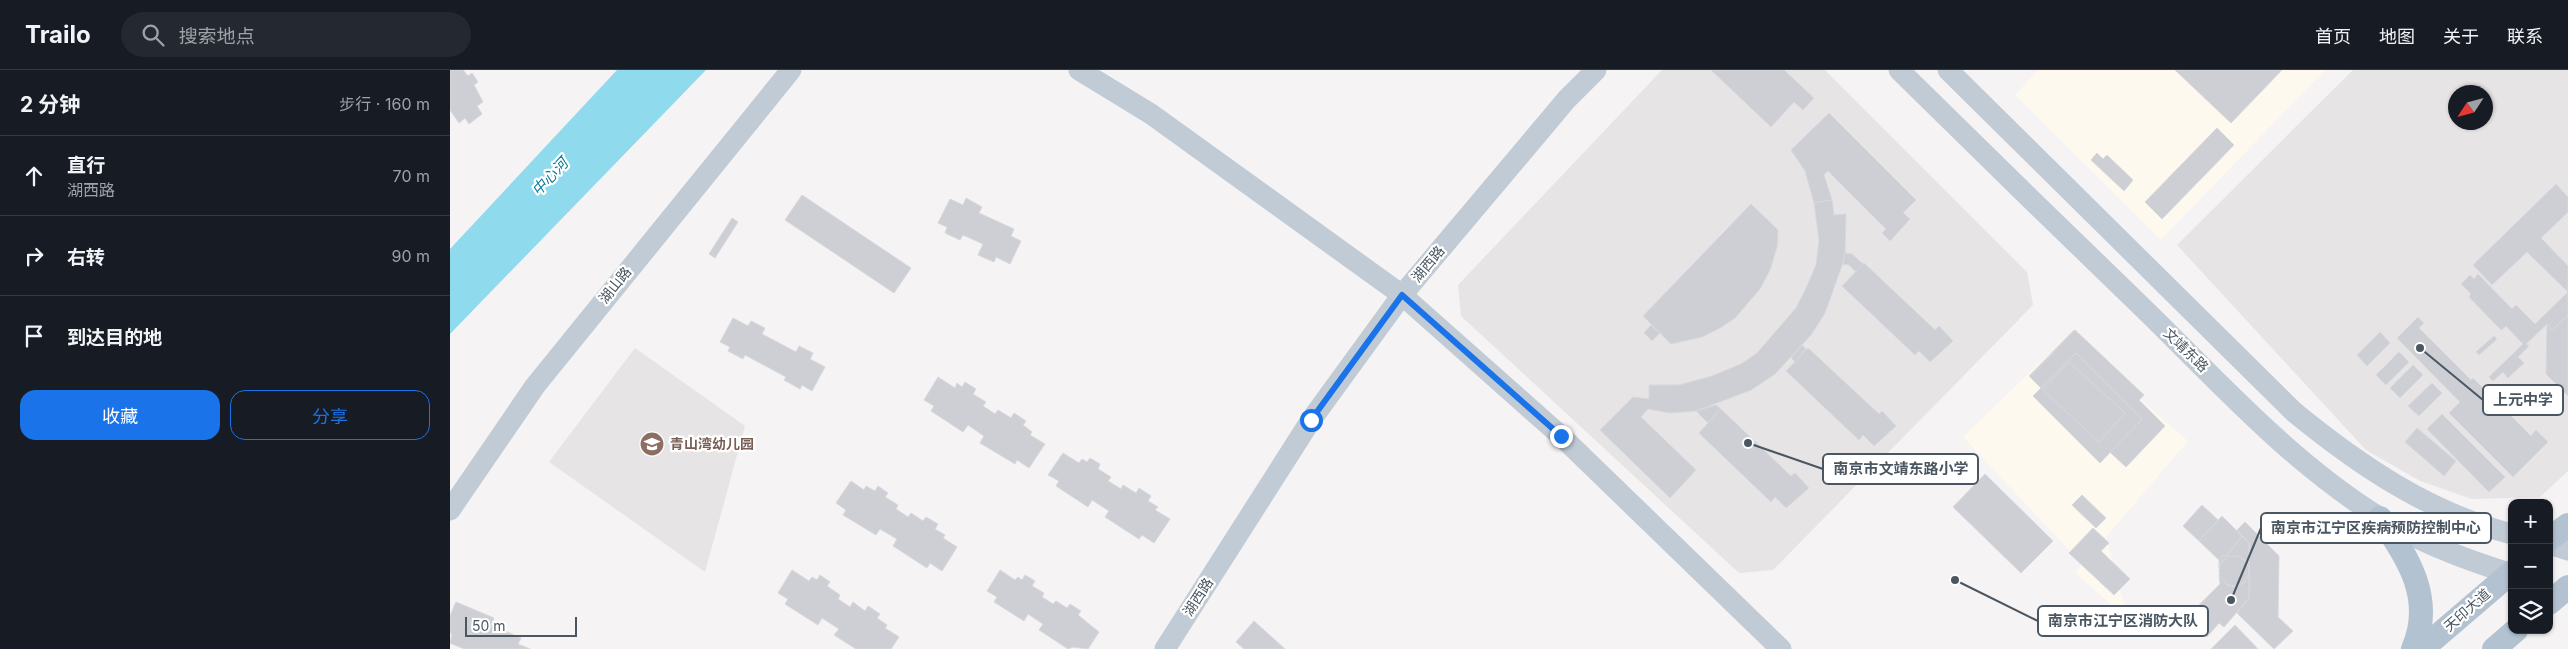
<!DOCTYPE html>
<html lang="zh">
<head>
<meta charset="utf-8">
<style>
	body { margin:0; font-family:Inter,"Noto Sans SC",sans-serif; background:#242831; color:#f1f3f6 }
	.controls { position:absolute; right:15px; bottom:15px; display:grid; overflow:hidden; border-radius:10px; box-shadow:0 1px 4px #0004 }
	.controls button { width:45px; height:45px; display:grid; place-items:center; padding:0; border:0; border-bottom:1px solid #363941; background:#171b24; color:#f1f3f6; font:25px sans-serif }
	.compass { position:absolute; left:1998px; top:15px; width:45px; height:45px; border-radius:50%; background:#171b24; box-shadow:0 1px 4px #0004; rotate:234deg }
	.scale { position:absolute; left:15px; bottom:12px; width:112px; box-sizing:border-box; padding-left:5px; border:2px solid #4a5661; border-top:0; font-size:14px; line-height:18px; white-space:nowrap; color:#4a5661; -webkit-text-stroke:4px #fff; paint-order:stroke }
	.stop { position:absolute; width:15px; height:15px; margin:-11px; border:4px solid #1a73e8; border-radius:50%; background:#fff }
	.stop.end { background:#1a73e8; border-color:#fff; box-shadow:0 1px 5px #0008 }
	.list { margin:0; padding:0; list-style:none }
	h2 { display:flex; justify-content:space-between; align-items:center; height:65px; margin:0; padding:0 20px; font-size:21px }
	h2 small { font-size:16px; font-weight:400; color:#9ea1a6 }
	.list li { display:grid; grid-template-columns:32px 1fr auto; gap:15px; align-items:center; box-sizing:border-box; height:80px; padding:0 20px; border-top:1px solid #363941 }
	.list b { display:block; font-size:19px; white-space:nowrap }
	.list p { margin:0; font-size:16px; white-space:nowrap; color:#9ea1a6 }
	.list em { font-size:16px; font-style:normal; color:#9ea1a6 }
	.actions { display:flex; gap:10px; padding:15px 20px }
	.actions a { flex:1; padding:11px 0; border:1px solid #1a73e8; border-radius:15px; text-align:center; font-size:18px; color:#1a73e8 }
	.actions .main { background:#1a73e8; color:#fff }
	.icon { flex:none; width:28px; height:28px; fill:none; stroke:currentColor; stroke-width:2; stroke-linecap:round; stroke-linejoin:round }
	.map { position:relative; flex:none; width:2118px; height:579px; overflow:hidden }
	header { display:flex; align-items:center; gap:30px; box-sizing:border-box; height:70px; padding:0 25px; background:#171b24; border-bottom:1px solid #363941 }
	header strong { font-size:24px }
	nav { display:flex; gap:28px; margin-inline-start:auto; font-size:18px }
	.search { width:350px; height:45px; background:#242831; display:flex; align-items:center; gap:12px; box-sizing:border-box; padding:0 18px; border-radius:28px; color:#9ea1a6; font-size:19px }
	main { display:flex }
	aside { flex:1; background:#171b24 }
	.map>svg:first-child { display:block }
	.commercial { fill:#fdf9ef }
	.education { fill:#e6e4e5; fill-rule:evenodd }
	.water { fill:#90daee }
	.building { fill:#cdcfd5; stroke:#d7d9de }
	.lines { fill:none; stroke-linecap:round; stroke-linejoin:round }
	.secondary { stroke:#c1cbd6; stroke-width:21 }
	.primary { stroke:#b3c2d1; stroke-width:24 }
	.route { stroke:#1a73e8; stroke-width:6 }
	.labels { text-anchor:middle; stroke-width:4.5; stroke-linejoin:round; paint-order:stroke }
	.street-label { font-size:14px; fill:#4a5661; stroke:#fff }
	.education-label { font-size:14px; font-weight:bold; fill:#785e54; stroke:#fff; text-anchor:start }
	.water-label { font-size:15px; font-style:italic; fill:#0c7c9b; stroke:#fff }
	.leader { fill:none; stroke:#4a5661; stroke-width:2 }
	.callout-dot { fill:#4a5661; stroke:#fff; stroke-width:2 }
	.callout { fill:#fff; stroke:#4a5661; stroke-width:2 }
	.callout-label { font-size:15px; text-anchor:middle; font-weight:bold; fill:#4a5661 }
</style>
</head>
<body>
<header>
<strong>Trailo</strong>
<div class="search"><svg class="icon" aria-label="search" viewBox="0 0 24 24"><circle cx="10" cy="10" r="6"/><path d="M15 15l6 6"/></svg>搜索地点</div>
<nav><a>首页</a><a>地图</a><a>关于</a><a>联系</a></nav>
</header>
<main>
<aside>
<h2>2 分钟<small>步行 · 160 m</small></h2>
<ul class="list">
<li><svg class="icon" aria-label="ahead" viewBox="0 0 24 24"><path d="M12 20V5M6 11l6-6 6 6"/></svg><div><b>直行</b><p>湖西路</p></div><em>70 m</em></li>
<li><svg class="icon" aria-label="right" viewBox="0 0 24 24"><path d="M7 20v-9h11M14 6l5 5-5 5"/></svg><div><b>右转</b></div><em>90 m</em></li>
<li><svg class="icon" aria-label="arrive" viewBox="0 0 24 24"><path d="M6 21V4h12l-3 4 3 4H6"/></svg><div><b>到达目的地</b></div></li>
</ul>
<div class="actions"><a class="main">收藏</a><a>分享</a></div>
</aside>
<div class="map">
<svg width="2118" height="579" viewBox="0 0 2118 579">
	<rect width="100%" height="100%" fill="#f5f3f3"/>
	<g class="commercial">
		<polygon points="1588,0 1875,0 1711,170 1565,25"/>
		<polygon points="1617,266 1738,371 1656,467 1678,549 1625,503 1632,494 1513,367"/>
	</g>
	<g class="education">
		<polygon points="1212,0 1375,0 1577,202 1583,235 1323,500 1289,503 1011,246 1008,215"/>
		<path d="M 1903,0 L 2118,0 L 2118,401 L 2090,427 L 2022,429 L 1970,411 L 1916,380 L 1727,175 ZM 2006,22 L 2036,22 L 2036,52 L 2006,52 Z"/>
		<polygon points="185,278 295,356 255,502 99,392"/>
	</g>
	<polygon class="water" points="167,0 256,0 0,264 0,179"/>
	<g class="building">
		<polygon points="0,0 13,0 18,6 22,3 28,12 24,15 33,32 27,36 32,44 19,54 15,48 9,53 0,40"/>
		<polygon points="1261,0 1334,0 1364,28 1353,40 1344,32 1321,57"/>
		<polygon points="1725,0 1832,0 1781,53"/>
		<polygon points="1379,43 1466,130 1453,143 1460,149 1440,171 1432,163 1436,159 1378,101 1374,105 1382,130 1364,133 1355,101 1341,80"/>
		<polygon points="1767,58 1784,75 1712,149 1695,132"/>
		<polygon points="1647,83 1653,89 1657,85 1683,110 1674,121 1641,90"/>
		<polygon points="2106,114 2118,127 2118,142 2091,168 2118,196 2118,222 2077,182 2042,215 2023,195"/>
		<polygon points="352,125 461,198 444,223 335,150"/>
		<polygon points="516,128 532,137 529,143 564,159 561,166 571,171 560,194 546,187 544,192 528,185 533,174 513,165 510,170 495,163 497,157 488,153 500,129 513,135"/>
		<polygon points="1382,130 1384,145 1396,144 1395,187 1375,243 1361,265 1325,304 1301,320 1246,341 1220,343 1198,339 1191,347 1246,400 1220,428 1150,360 1183,327 1199,329 1199,315 1229,315 1262,306 1291,294 1307,283 1346,238 1357,216 1366,195 1369,170 1364,133"/>
		<polygon points="1301,134 1328,160 1327,177 1320,200 1310,219 1285,248 1270,258 1252,267 1221,274 1193,246"/>
		<polygon points="282,148 288,152 265,188 259,184"/>
		<polygon points="1395,183 1402,184 1413,194 1406,202 1399,195 1393,194"/>
		<polygon points="1414,193 1485,260 1489,256 1503,271 1480,292 1469,281 1465,285 1392,216"/>
		<polygon points="2028,204 2062,239 2066,235 2085,254 2118,222 2118,245 2102,260 2097,254 2076,274 2079,276 2068,287 2074,293 2058,308 2053,302 2043,311 2039,307 2073,274 2056,256 2051,260 2019,227 2021,224 2011,214 2020,205 2024,209"/>
		<polygon points="2118,245 2118,326 2096,304 2097,254 2102,260"/>
		<polygon points="1968,247 1974,253 1969,258 2021,310 2023,308 2081,366 2086,360 2098,372 2063,407 1999,343 2010,332 1947,268"/>
		<polygon points="283,248 298,256 301,251 315,258 312,264 346,282 349,276 363,283 360,289 375,297 362,321 352,315 350,319 334,310 336,307 295,285 293,289 278,281 280,277 270,272"/>
		<polygon points="1201,255 1210,263 1202,271 1194,263"/>
		<polygon points="1624,260 1693,326 1682,338 1626,283 1591,318 1579,306"/>
		<polygon points="1625,260 1694,325 1689,330 1715,356 1676,397 1649,372 1675,343 1619,292 1593,320 1580,307"/>
		<polygon points="1930,262 1940,273 1917,296 1907,285"/>
		<polygon points="2044,266 2047,269 2029,285 2026,282"/>
		<polygon points="1352,275 1356,279 1345,292 1341,288"/>
		<polygon points="1358,278 1429,344 1432,341 1446,356 1424,376 1413,365 1409,370 1336,301"/>
		<polygon points="1949,282 1959,292 1936,315 1926,305"/>
		<polygon points="1626,283 1692,349 1650,393 1583,326"/>
		<polygon points="1619,292 1675,343 1649,372 1593,320"/>
		<polygon points="1963,295 1973,305 1950,328 1940,318"/>
		<polygon points="488,307 505,318 507,313 512,317 515,312 526,319 523,324 536,332 533,336 545,344 548,340 561,348 564,343 576,351 573,355 582,362 580,365 595,374 579,398 567,390 565,394 530,373 534,366 518,355 513,362 481,341 484,336 474,330"/>
		<polygon points="1982,313 1992,323 1969,346 1958,336"/>
		<polygon points="1266,335 1271,339 1258,353 1246,341"/>
		<polygon points="1271,339 1341,406 1345,403 1359,418 1336,438 1325,427 1321,432 1249,363"/>
		<polygon points="1992,344 2055,407 2039,422 1977,359"/>
		<polygon points="1967,358 2006,391 1994,406 1955,372"/>
		<polygon points="613,383 629,393 632,389 637,392 640,388 650,394 648,399 661,407 658,411 671,419 673,415 686,423 689,418 701,426 698,431 708,437 705,440 720,449 704,473 692,465 689,469 655,447 659,441 642,430 638,437 606,416 609,411 598,405"/>
		<polygon points="1535,404 1603,471 1571,503 1503,437"/>
		<polygon points="401,411 414,420 416,416 425,421 428,416 438,423 435,427 448,435 446,439 458,447 461,443 473,451 476,447 488,454 485,459 495,465 493,468 507,477 492,501 480,493 477,498 443,476 447,469 430,459 426,465 393,445 396,440 386,433"/>
		<polygon points="1632,425 1656,448 1646,458 1622,435"/>
		<polygon points="1752,435 1768,450 1749,471 1733,456"/>
		<polygon points="1772,446 1792,466 1776,487 1774,485 1769,490 1749,471"/>
		<polygon points="1795,452 1829,486 1828,547 1843,561 1824,579 1787,543 1799,528 1799,473 1787,460"/>
		<polygon points="1643,458 1659,473 1651,481 1680,509 1664,525 1619,483"/>
		<polygon points="1792,466 1799,473 1799,499 1795,490 1786,486 1773,490 1769,498 1769,490 1774,485 1776,487"/>
		<circle cx="1784" cy="501" r="15"/>
		<polygon points="342,500 359,511 362,507 367,510 370,505 380,512 377,516 390,525 388,529 400,537 403,532 415,541 418,536 430,544 427,548 437,555 435,558 449,567 441,579 406,579 384,565 389,559 372,548 368,555 335,534 338,529 328,523"/>
		<polygon points="550,500 565,510 568,507 572,510 575,505 585,511 582,516 594,523 592,527 603,534 606,531 617,538 620,534 631,541 628,545 649,562 638,579 623,577 618,579 589,560 593,554 578,544 574,551 544,532 547,527 537,521"/>
		<polygon points="1799,503 1799,528 1774,557 1769,553 1757,567 1736,548 1770,514 1769,504 1777,515 1786,517 1795,512"/>
		<polygon points="6,532 44,548 41,555 71,568 68,574 80,579 14,579 0,573 2,564 0,563 0,546"/>
		<polygon points="804,551 835,579 794,579 786,572"/>
		<polygon points="1785,555 1808,579 1761,579"/>
	</g>
	<g class="lines">
		<g class="secondary">
			<polyline points="629,0 701,44 952,225 1111,366 1331,579"/>
			<path d="M 1449,0 C 1529,79 1610,158 1691,236 C 1766,309 1839,391 1929,447 C 1970,473 2016,490 2062,504"/>
			<path d="M 1498,0 L 1844,342 C 1909,395 1979,443 2062,464"/>
			<polyline points="0,440 85,316 341,0"/>
			<polyline points="2099,474 2118,480"/>
			<polyline points="715,579 861,350 952,225 1117,29 1146,0"/>
		</g>
		<g class="primary">
			<path d="M 1930,448 C 1958,487 1985,529 1963,579"/>
			<polyline points="2099,469 2118,455"/>
			<polyline points="2099,533 2118,517"/>
			<polyline points="1972,579 2062,502"/>
			<polyline points="2044,579 2066,560"/>
		</g>
	</g>
	<g class="lines">
		<polyline class="route" points="861,350 952,225 1111,366"/>
	</g>
	<defs>
		<symbol id="school-disc" viewBox="-11 -11 22 22"><circle r="9.5" fill="#8d6e63" stroke="#fff"/><path d="M0-5L7-2L0 1L-7-2ZM-4 1L0 2.5L4 1V4Q0 6-4 4Z" fill="#fff"/></symbol>
	</defs>
	<g fill-rule="evenodd">
		<use href="#school-disc" x="188" y="360" width="28" height="28"/>
	</g>
	<g class="labels">
		<g class="street-label">
			<text transform="translate(978 194) rotate(-50)" y="5">湖西路</text>
			<text transform="translate(165 215) rotate(-51)" y="5">湖山路</text>
			<text transform="translate(1736 280) rotate(44)" y="5">文靖东路</text>
			<text transform="translate(748 527) rotate(-57)" y="5">湖西路</text>
			<text transform="translate(2017 540) rotate(-41)" y="5">天印大道</text>
		</g>
		<g class="education-label">
			<text x="220" y="379">青山湾幼儿园</text>
		</g>
		<g class="water-label">
			<text transform="translate(100 107) rotate(-47)" y="5">中心河</text>
		</g>
	</g>
	<path class="leader" d="M1970 278L2033 330M1298 373L1373 399M1781 530L1811 458M1505 510L1588 551"/>
	<g class="callout-dot">
		<circle cx="1970" cy="278" r="5"/>
		<circle cx="1298" cy="373" r="5"/>
		<circle cx="1781" cy="530" r="5"/>
		<circle cx="1505" cy="510" r="5"/>
	</g>
	<g class="callout">
		<rect x="2033" y="315" width="80" height="30" rx="5"/>
		<rect x="1373" y="384" width="155" height="30" rx="5"/>
		<rect x="1811" y="443" width="230" height="30" rx="5"/>
		<rect x="1588" y="536" width="170" height="30" rx="5"/>
	</g>
	<g class="callout-label">
		<text x="2073" y="335">上元中学</text>
		<text x="1451" y="404">南京市文靖东路小学</text>
		<text x="1926" y="463">南京市江宁区疾病预防控制中心</text>
		<text x="1673" y="556">南京市江宁区消防大队</text>
	</g>
</svg>
<div class="controls">
<button>+</button>
<button>−</button>
<button><svg class="icon" aria-label="layers" viewBox="0 0 24 24"><path d="M12 4l9 5-9 5-9-5zM3 14l9 5 9-5"/></svg></button>
</div>
<svg class="compass" viewBox="-18 -18 36 36"><path d="M0-13l5 13h-10z" fill="#e53935"/><path d="M0 13l5-13h-10z" fill="#9ea1a6"/></svg>
<div class="scale">50 m</div>
<div class="stop" style="left:861px;top:350px"></div>
<div class="stop end" style="left:1111px;top:366px"></div>
</div>
</main>
</body>
</html>
